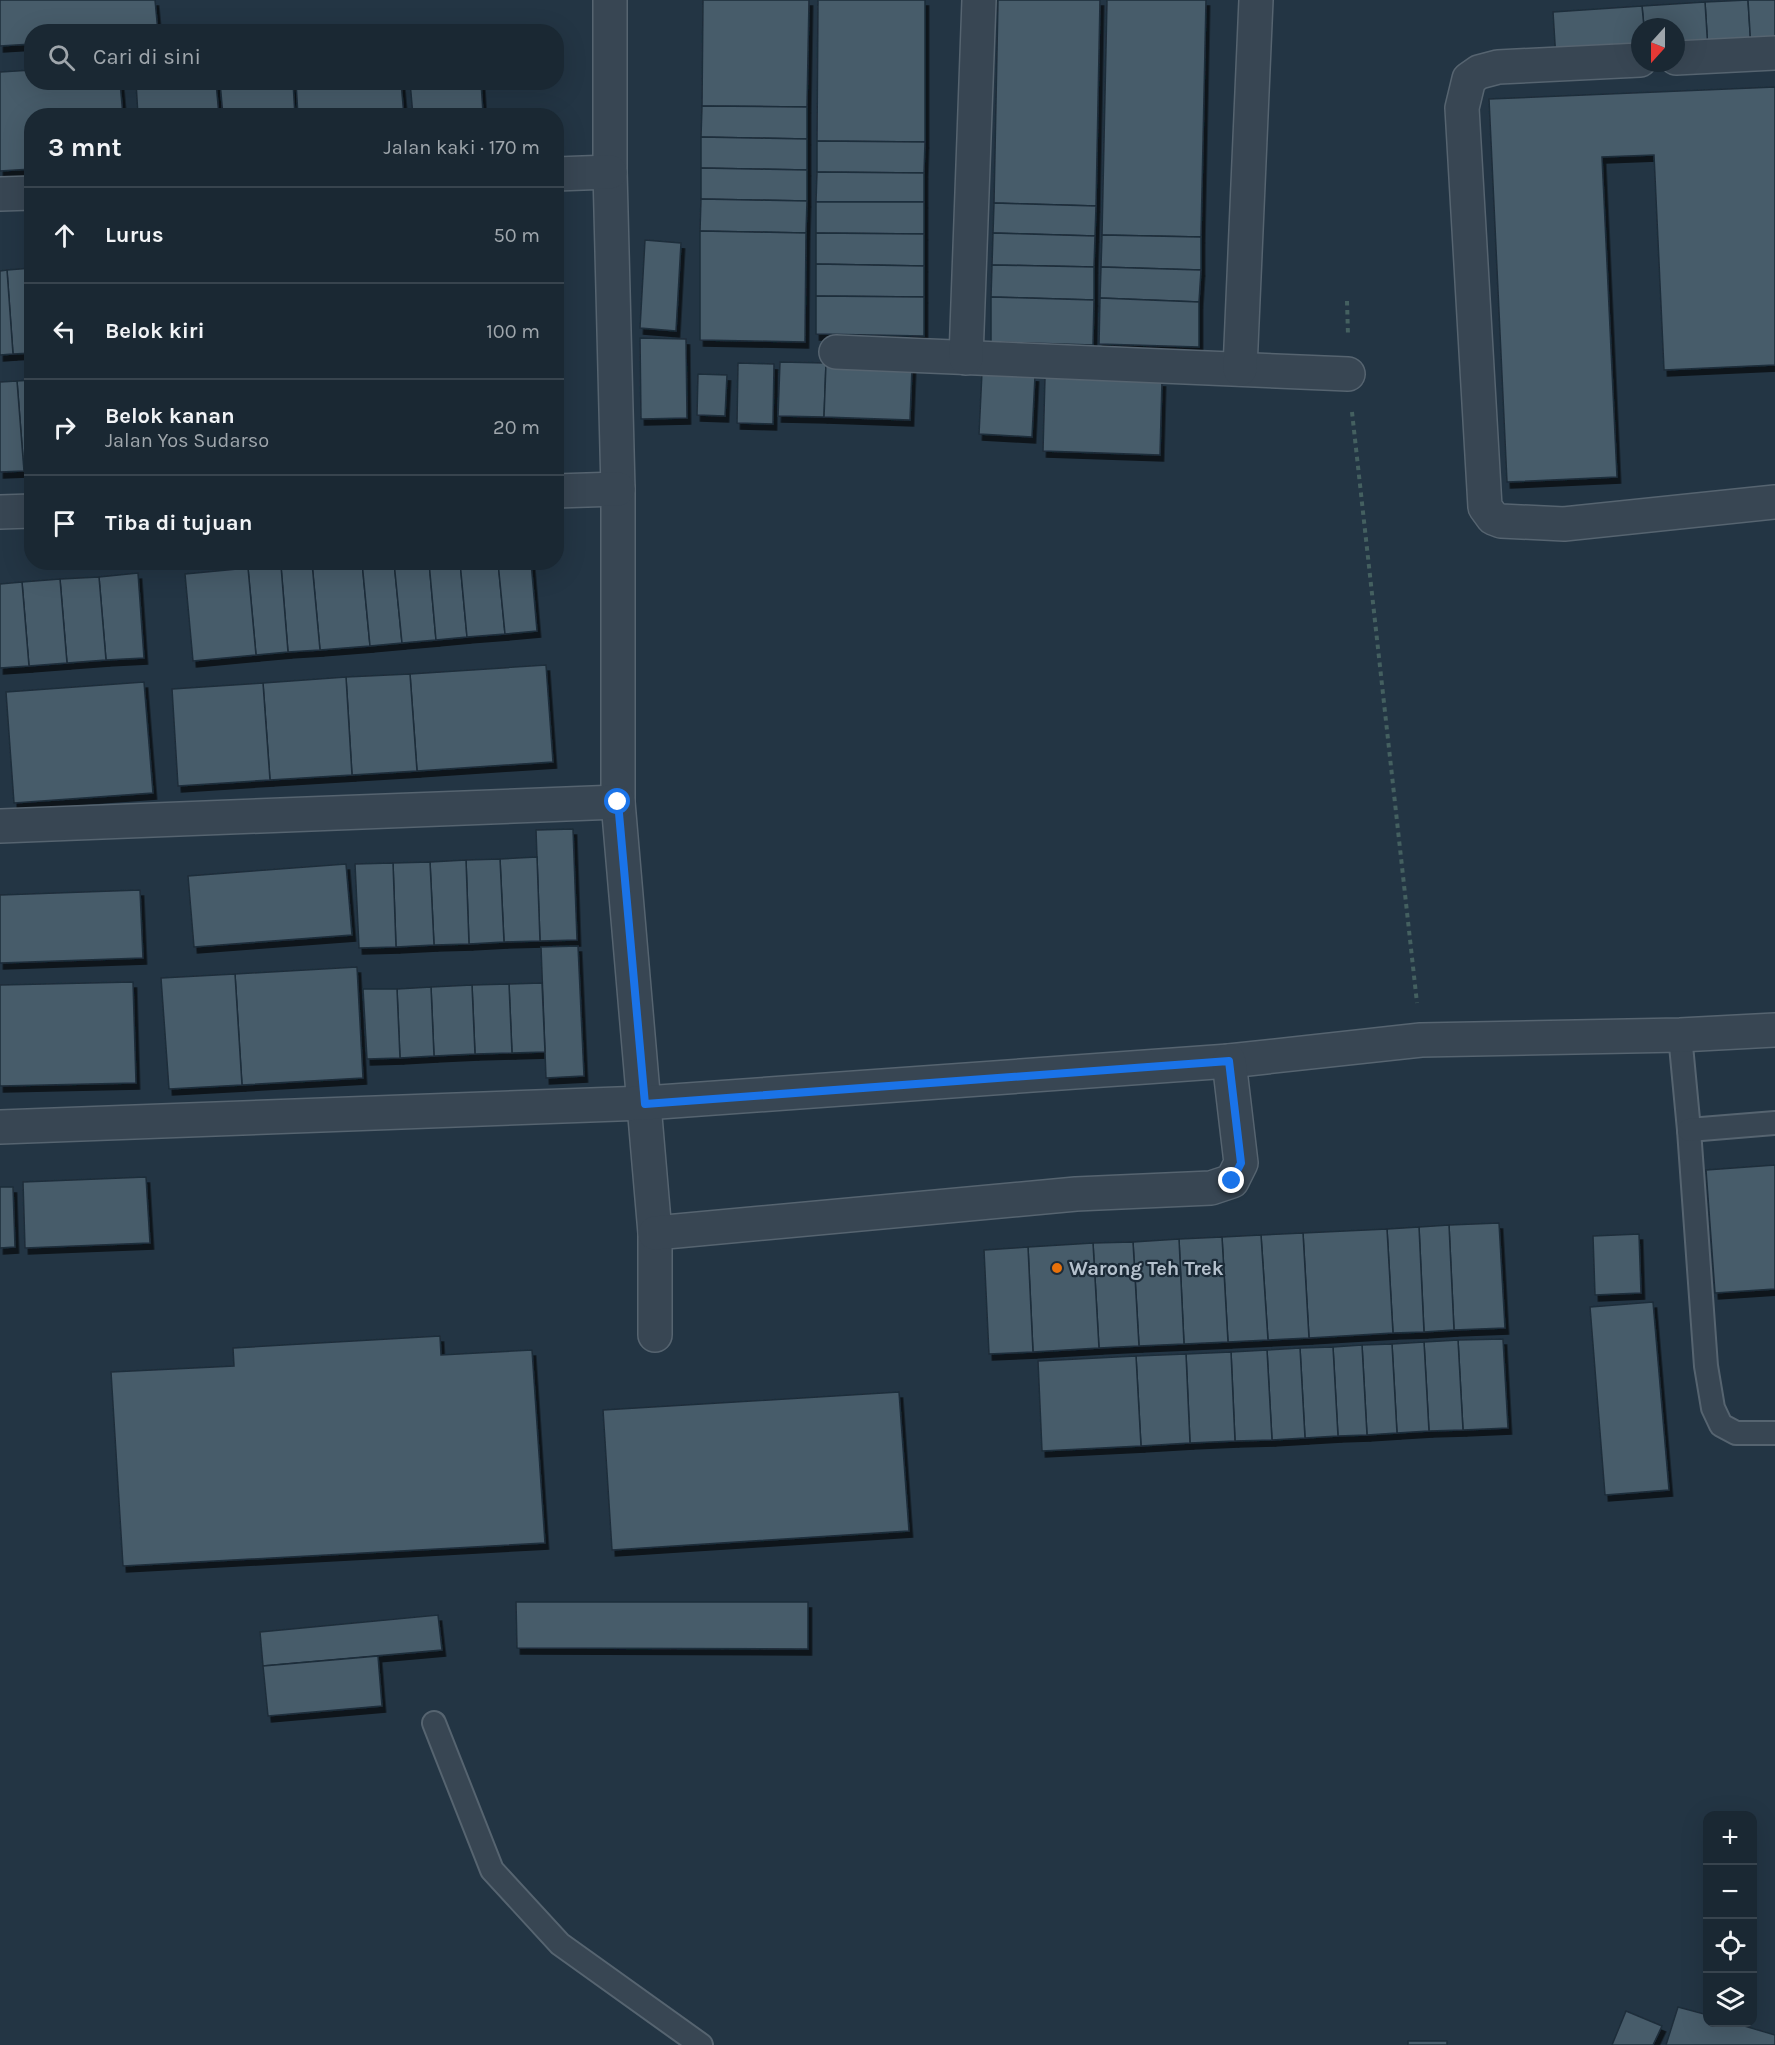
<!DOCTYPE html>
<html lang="id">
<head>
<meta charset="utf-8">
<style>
	body { margin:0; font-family:Karla,sans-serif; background:#27343f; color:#f1f3f6 }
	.controls { position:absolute; right:18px; bottom:18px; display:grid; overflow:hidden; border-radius:12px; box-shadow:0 6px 24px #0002 }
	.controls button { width:54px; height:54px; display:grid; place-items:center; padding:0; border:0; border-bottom:2px solid #38444e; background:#1a2833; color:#f1f3f6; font:30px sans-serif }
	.compass { position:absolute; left:1631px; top:18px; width:54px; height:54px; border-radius:50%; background:#1a2833; box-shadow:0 6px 24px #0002; rotate:201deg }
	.stop { position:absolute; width:18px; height:18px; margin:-14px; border:4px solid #1a73e8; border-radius:50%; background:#fff }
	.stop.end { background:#1a73e8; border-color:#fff; box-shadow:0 2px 6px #0008 }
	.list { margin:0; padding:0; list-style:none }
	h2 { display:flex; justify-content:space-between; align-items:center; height:78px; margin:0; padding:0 24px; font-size:26px }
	h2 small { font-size:20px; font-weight:400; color:#9fa6ac }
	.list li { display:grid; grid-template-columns:39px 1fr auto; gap:18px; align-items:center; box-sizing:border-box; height:96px; padding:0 24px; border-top:2px solid #38444e }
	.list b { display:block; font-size:22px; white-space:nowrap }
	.list p { margin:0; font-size:20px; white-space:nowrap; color:#9fa6ac }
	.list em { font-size:20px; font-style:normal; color:#9fa6ac }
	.icon { flex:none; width:33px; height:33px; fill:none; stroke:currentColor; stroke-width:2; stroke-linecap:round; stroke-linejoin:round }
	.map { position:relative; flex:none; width:1775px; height:2045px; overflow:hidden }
	.search { position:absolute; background:#1a2833; box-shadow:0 6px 24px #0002; left:24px; top:24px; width:540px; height:66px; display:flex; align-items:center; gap:15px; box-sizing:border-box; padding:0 21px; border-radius:24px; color:#9fa6ac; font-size:22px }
	.panel { position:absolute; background:#1a2833; box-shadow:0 6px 24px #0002; left:24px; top:108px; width:540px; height:462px; border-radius:24px }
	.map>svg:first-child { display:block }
	.building { fill:#475b6a; stroke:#1e2d3a; stroke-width:1.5; filter:url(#shadow) }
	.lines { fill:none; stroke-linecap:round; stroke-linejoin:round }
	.lane-casing { stroke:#566470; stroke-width:26 }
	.street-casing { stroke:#566470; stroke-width:36 }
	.path { stroke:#446060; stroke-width:4; stroke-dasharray:4.5 4.5; stroke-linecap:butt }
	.lane { stroke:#384653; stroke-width:22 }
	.street { stroke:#384653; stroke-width:33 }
	.route { stroke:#1a73e8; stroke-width:8 }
	.food-dot { fill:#e8710a; stroke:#1c2b38; stroke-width:2 }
	.labels { text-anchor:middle; stroke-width:4.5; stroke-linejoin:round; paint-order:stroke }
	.poi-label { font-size:20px; font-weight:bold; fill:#b5c1cd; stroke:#1c2b38; text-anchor:start }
</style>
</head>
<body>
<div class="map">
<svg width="1775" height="2045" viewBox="0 0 1775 2045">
	<defs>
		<filter id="shadow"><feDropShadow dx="3.5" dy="6" stdDeviation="0" flood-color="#0009"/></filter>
	</defs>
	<rect width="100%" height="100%" fill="#233544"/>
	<g class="building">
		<polygon points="0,0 155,0 158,32 32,32 32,44 0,46"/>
		<polygon points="703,0 809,0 807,107 702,106"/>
		<polygon points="818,0 925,0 925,142 817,141"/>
		<polygon points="998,0 1100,0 1096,206 994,203"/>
		<polygon points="1107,0 1206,0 1201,237 1102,235"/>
		<polygon points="1748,0 1751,48 1708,50 1705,2"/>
		<polygon points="1748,0 1775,0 1775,46 1751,48"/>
		<polygon points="1705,2 1708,50 1676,52 1676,27 1644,27 1642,6"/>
		<polygon points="1642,6 1644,27 1640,27 1640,54 1556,60 1553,12"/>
		<polygon points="32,70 32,82 120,82 123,116 32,116 32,169 0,171 0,72"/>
		<polygon points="136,82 216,82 219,116 138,116"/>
		<polygon points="220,82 293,82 295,116 223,116"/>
		<polygon points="296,82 401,82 404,116 298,116"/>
		<polygon points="410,82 481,82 483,113 413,116"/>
		<polygon points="1775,87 1775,365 1664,370 1654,155 1602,157 1617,477 1507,482 1489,99"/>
		<polygon points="702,106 807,107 807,139 701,137"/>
		<polygon points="701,137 807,139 807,170 701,168"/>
		<polygon points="817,141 925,142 924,173 817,172"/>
		<polygon points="701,168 807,170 807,201 701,199"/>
		<polygon points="817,172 924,173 924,202 816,202"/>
		<polygon points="701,199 807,201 806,233 700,231"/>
		<polygon points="816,202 924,202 924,234 816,233"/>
		<polygon points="994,203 1096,206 1095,236 993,233"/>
		<polygon points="700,231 806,233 805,342 700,340"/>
		<polygon points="816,233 924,234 924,266 816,264"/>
		<polygon points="993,233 1095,236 1094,267 992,265"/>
		<polygon points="1102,235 1201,237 1201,270 1101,267"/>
		<polygon points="645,240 681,243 676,331 640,328"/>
		<polygon points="816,264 924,266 924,297 816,296"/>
		<polygon points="992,265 1094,267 1094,300 991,297"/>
		<polygon points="1101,267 1201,270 1199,302 1100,298"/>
		<polygon points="32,268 32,353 13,354 7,270"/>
		<polygon points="7,270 13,354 0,355 0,271"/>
		<polygon points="816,296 924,297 924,336 816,334"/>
		<polygon points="991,297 1094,300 1093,345 991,342"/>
		<polygon points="1100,298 1199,302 1199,347 1099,344"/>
		<polygon points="640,338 686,339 687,418 641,419"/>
		<polygon points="780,362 826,363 824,417 778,416"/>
		<polygon points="738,363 774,364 773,424 737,423"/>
		<polygon points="826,363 912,367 910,420 824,417"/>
		<polygon points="982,372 1035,376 1032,437 979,434"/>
		<polygon points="698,374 727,375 725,416 697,415"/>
		<polygon points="1045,377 1162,381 1160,455 1043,451"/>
		<polygon points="32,380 32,470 24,471 17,381"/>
		<polygon points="17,381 24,471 0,472 0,382"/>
		<polygon points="362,562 370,646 320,650 312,563"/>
		<polygon points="362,562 394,562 402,643 370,646"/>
		<polygon points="394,562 429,562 436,640 402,643"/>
		<polygon points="429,562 460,562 467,637 436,640"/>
		<polygon points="460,562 498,562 505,634 467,637"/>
		<polygon points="498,562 531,562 537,631 505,634"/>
		<polygon points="312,563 320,650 288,652 281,566"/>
		<polygon points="281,566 288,652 256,655 248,568"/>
		<polygon points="248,568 256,655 193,661 185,574"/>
		<polygon points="138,573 144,658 106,660 99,577"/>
		<polygon points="99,577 106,660 67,663 60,579"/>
		<polygon points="60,579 67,663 29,666 22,582"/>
		<polygon points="22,582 29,666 0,668 0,584"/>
		<polygon points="546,665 553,762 417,771 410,674"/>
		<polygon points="410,674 417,771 352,775 346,677"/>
		<polygon points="346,677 352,775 270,780 263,683"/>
		<polygon points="144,682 153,793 14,803 6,692"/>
		<polygon points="263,683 270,780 178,786 172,689"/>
		<polygon points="573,829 577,940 540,941 536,830"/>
		<polygon points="537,857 540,941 504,942 500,859"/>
		<polygon points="500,859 504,942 469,944 466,860"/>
		<polygon points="466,860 469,944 434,945 430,862"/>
		<polygon points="430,862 434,945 396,947 393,863"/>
		<polygon points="393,863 396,947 359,948 355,864"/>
		<polygon points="346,864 352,935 194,947 188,876"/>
		<polygon points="140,890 143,958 0,963 0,895"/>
		<polygon points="578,946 584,1076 546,1078 541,947"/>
		<polygon points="357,967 363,1078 242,1085 235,974"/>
		<polygon points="235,974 242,1085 169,1089 161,978"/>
		<polygon points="133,982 136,1083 0,1086 0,985"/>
		<polygon points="542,983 545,1052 512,1053 509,984"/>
		<polygon points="509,984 512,1053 475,1054 472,985"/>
		<polygon points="472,985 475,1054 434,1056 431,987"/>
		<polygon points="431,987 434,1056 400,1058 397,989"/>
		<polygon points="363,989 397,989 400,1058 367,1059"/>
		<polygon points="1775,1165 1775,1289 1715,1293 1706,1170"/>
		<polygon points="146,1177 150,1243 25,1248 23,1182"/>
		<polygon points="0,1187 13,1187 15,1247 0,1248"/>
		<polygon points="1499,1223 1505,1328 1454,1330 1449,1225"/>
		<polygon points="1449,1225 1454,1330 1424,1332 1419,1227"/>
		<polygon points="1419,1227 1424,1332 1393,1333 1387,1229"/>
		<polygon points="1387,1229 1393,1333 1309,1338 1303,1233"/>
		<polygon points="1303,1233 1309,1338 1268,1340 1261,1235"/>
		<polygon points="1639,1234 1641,1293 1595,1295 1593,1236"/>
		<polygon points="1261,1235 1268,1340 1228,1342 1222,1237"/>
		<polygon points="1222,1237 1228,1342 1184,1344 1179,1239"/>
		<polygon points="1179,1239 1184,1344 1139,1346 1133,1242"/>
		<polygon points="1133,1242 1139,1346 1099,1348 1093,1243"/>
		<polygon points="1093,1243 1099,1348 1033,1352 1028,1247"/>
		<polygon points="1028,1247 1033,1352 989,1354 984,1250"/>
		<polygon points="1653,1302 1669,1490 1605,1495 1590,1307"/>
		<polygon points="440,1336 441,1355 532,1350 545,1543 123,1566 111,1372 234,1366 233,1348"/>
		<polygon points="1503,1339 1508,1428 1463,1430 1458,1340"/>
		<polygon points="1458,1340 1463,1430 1429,1431 1424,1342"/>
		<polygon points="1424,1342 1429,1431 1397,1433 1392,1344"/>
		<polygon points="1392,1344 1397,1433 1367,1435 1362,1345"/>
		<polygon points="1362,1345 1367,1435 1338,1436 1333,1347"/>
		<polygon points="1333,1347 1338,1436 1305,1438 1300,1348"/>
		<polygon points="1300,1348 1305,1438 1272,1440 1267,1350"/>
		<polygon points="1267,1350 1272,1440 1235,1441 1231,1352"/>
		<polygon points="1231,1352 1235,1441 1190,1443 1186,1354"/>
		<polygon points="1186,1354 1190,1443 1141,1446 1136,1356"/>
		<polygon points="1136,1356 1141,1446 1042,1451 1038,1361"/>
		<polygon points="899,1392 909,1531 612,1550 603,1410"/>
		<polygon points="516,1602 808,1602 808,1649 517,1648"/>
		<polygon points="438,1615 442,1650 263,1666 260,1632"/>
		<polygon points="378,1656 382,1706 268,1716 263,1666"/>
		<polygon points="1678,2007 1708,2015 1708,2022 1731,2022 1775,2035 1775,2045 1666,2045"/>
		<polygon points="1626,2011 1662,2026 1653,2045 1612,2045"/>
		<rect x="1408" y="2041" width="39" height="4"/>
	</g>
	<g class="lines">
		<defs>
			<g id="lane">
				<polyline points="1680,1035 1689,1130 1706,1366 1713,1408 1721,1425 1736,1433 1775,1433"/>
				<polyline points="1689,1130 1775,1123"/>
				<polyline points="434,1723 492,1870 560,1944 701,2045"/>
			</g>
			<g id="street">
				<polyline points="610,0 610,172 618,489 618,802 655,1233 655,1335"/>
				<polyline points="1676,58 1775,53"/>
				<polyline points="1640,60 1498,67 1479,72 1469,79 1462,108 1485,507 1493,518 1501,521 1564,524 1775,502"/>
				<polyline points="556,174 610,172"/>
				<polyline points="0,194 32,193"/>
				<polyline points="836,352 1348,374"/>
				<polyline points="966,358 979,0"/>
				<polyline points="1240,369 1256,0"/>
				<polyline points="556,491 618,489"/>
				<polyline points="0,512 32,511"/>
				<polyline points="0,826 618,802"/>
				<polyline points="0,1127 645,1103 1229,1061 1421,1040 1680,1035 1775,1030"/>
				<polyline points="655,1233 1076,1194 1211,1188 1232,1181 1241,1163 1229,1061"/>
			</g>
		</defs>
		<use href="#lane" class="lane-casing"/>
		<use href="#street" class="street-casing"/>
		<g class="path">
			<polyline points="1347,301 1348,335"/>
			<polyline points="1352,412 1417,1003"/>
		</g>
		<use href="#lane" class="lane"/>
		<use href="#street" class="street"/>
	</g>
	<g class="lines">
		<polyline class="route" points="618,802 645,1104 1229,1061 1241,1163 1232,1181"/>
	</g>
	<circle class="food-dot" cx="1057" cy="1268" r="6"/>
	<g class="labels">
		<g class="poi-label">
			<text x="1069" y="1275">Warong Teh Trek</text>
		</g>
	</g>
</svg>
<div class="controls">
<button>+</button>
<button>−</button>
<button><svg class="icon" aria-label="locate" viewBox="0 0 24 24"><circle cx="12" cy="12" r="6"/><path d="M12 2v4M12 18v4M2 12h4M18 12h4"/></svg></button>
<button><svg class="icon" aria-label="layers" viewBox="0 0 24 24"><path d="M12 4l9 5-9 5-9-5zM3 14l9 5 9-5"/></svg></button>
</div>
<svg class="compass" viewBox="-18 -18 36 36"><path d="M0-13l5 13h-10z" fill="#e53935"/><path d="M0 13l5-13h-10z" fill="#9fa6ac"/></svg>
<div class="stop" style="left:618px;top:802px"></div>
<div class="stop end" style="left:1232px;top:1181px"></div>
<div class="search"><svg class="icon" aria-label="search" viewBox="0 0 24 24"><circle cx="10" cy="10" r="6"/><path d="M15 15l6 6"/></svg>Cari di sini</div>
<section class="panel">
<h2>3 mnt<small>Jalan kaki · 170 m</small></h2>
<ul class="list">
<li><svg class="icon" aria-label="ahead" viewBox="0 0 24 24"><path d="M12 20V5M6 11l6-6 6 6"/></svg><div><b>Lurus</b></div><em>50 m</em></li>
<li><svg class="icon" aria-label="left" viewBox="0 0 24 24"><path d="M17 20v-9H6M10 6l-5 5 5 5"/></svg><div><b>Belok kiri</b></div><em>100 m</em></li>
<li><svg class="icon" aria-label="right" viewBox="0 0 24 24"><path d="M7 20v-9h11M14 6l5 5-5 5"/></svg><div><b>Belok kanan</b><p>Jalan Yos Sudarso</p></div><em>20 m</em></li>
<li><svg class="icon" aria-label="arrive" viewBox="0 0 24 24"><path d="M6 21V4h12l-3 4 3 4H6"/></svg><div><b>Tiba di tujuan</b></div></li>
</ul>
</section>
</div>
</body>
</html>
